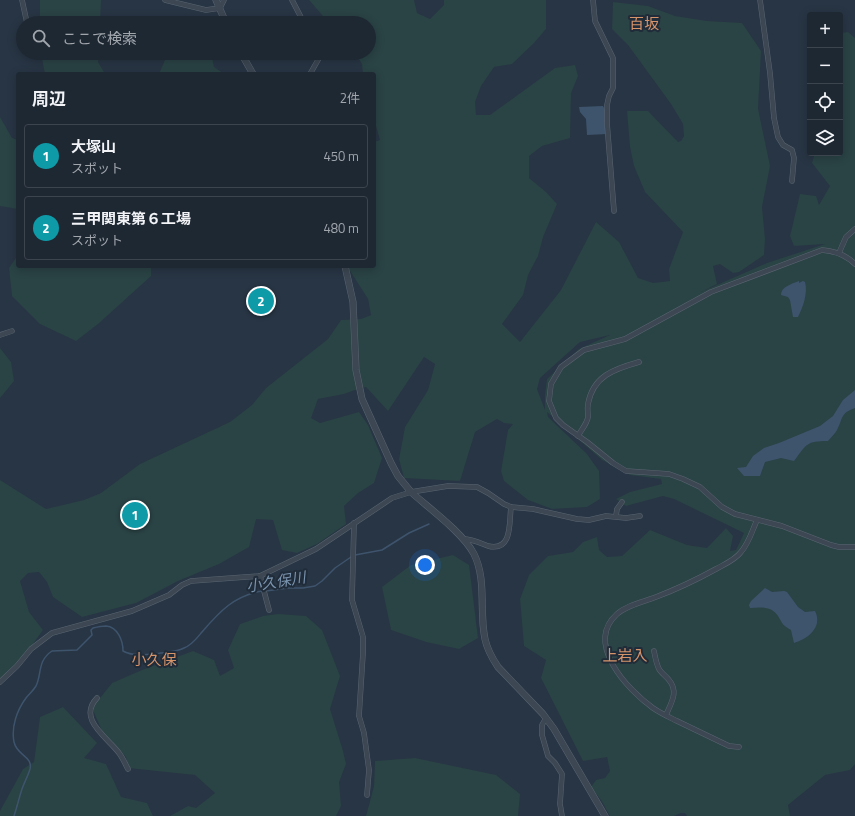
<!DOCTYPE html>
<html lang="ja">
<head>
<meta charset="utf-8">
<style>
	body { margin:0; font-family:"Titillium Web","Noto Sans JP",sans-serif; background:#26303b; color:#f1f3f6 }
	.controls { position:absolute; right:12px; top:12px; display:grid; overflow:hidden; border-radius:4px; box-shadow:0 2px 10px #0003 }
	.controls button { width:36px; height:36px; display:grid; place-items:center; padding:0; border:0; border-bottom:1px solid #3c444e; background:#1e2833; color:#f1f3f6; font:20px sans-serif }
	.you { position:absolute; left:425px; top:565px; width:14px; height:14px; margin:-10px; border:3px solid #fff; border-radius:50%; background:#1a73e8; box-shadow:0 0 0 6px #1a73e833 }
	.badge { display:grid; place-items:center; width:26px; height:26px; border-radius:50%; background:#d6ab8b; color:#fff; font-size:13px; font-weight:700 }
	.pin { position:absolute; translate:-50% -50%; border:2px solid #fff; box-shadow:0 1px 4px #0006 }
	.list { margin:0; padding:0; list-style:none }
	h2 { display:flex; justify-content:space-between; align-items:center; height:52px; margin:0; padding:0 16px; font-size:17px }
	h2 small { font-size:13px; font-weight:400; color:#a1a6ac }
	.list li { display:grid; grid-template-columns:26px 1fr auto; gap:12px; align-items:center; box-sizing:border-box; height:64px; margin:0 8px 8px; padding:0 8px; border:1px solid #3c444e; border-radius:4px }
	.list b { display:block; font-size:15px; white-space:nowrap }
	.list p { margin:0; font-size:13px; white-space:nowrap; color:#a1a6ac }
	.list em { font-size:13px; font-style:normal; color:#a1a6ac }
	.icon { flex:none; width:22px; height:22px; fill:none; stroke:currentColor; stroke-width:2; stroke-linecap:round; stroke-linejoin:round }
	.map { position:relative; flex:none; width:855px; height:816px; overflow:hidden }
	.search { position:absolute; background:#1e2833; box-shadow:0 2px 10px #0003; left:16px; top:16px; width:360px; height:44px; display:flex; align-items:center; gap:10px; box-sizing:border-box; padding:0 14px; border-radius:22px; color:#a1a6ac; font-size:15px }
	.panel { position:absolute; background:#1e2833; box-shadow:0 2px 10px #0003; left:16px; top:72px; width:360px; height:196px; border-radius:4px }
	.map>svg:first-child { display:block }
	.green { fill:#2a4345; fill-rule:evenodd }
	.water { fill:#3e546d }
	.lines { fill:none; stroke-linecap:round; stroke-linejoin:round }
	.stream { stroke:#3e546d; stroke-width:1.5 }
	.minor-casing { stroke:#5a6571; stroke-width:5.5 }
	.tertiary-casing { stroke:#5a6571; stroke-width:7 }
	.minor { stroke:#3c4753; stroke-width:4.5 }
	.tertiary { stroke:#3c4753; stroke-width:6 }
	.labels { text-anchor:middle; stroke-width:4; stroke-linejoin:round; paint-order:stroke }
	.neighbourhood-label { font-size:15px; fill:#d6946b; stroke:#202c39 }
	.water-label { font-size:15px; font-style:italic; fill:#7a94af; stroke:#202c39 }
</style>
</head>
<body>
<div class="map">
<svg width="855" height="816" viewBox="0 0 855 816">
	<rect width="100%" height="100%" fill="#283544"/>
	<g class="green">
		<polygon points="40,0 101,0 100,23 40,23"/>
		<path d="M 309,0 L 414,0 L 417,13 L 430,19 L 444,5 L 444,0 L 546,0 L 546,29 L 534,43 L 512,64 L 494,67 L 481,86 L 475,102 L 476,115 L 490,115 L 555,68 L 575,65 L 578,76 L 571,93 L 570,138 L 542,146 L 529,156 L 529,178 L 546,192 L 557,204 L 543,237 L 538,256 L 528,275 L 523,295 L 502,324 L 520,342 L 561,290 L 596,222 L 619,242 L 638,278 L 653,283 L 670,281 L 669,269 L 683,232 L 645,192 L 634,166 L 630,147 L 627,111 L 648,111 L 678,142 L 681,141 L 684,136 L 683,124 L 671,104 L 628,45 L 612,29 L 613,2 L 648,6 L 675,16 L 707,21 L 742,23 L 761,51 L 758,109 L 770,166 L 762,207 L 765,239 L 764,255 L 739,272 L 733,273 L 720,264 L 713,266 L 717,284 L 701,292 L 767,263 L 825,244 L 794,246 L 790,236 L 800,194 L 816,196 L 819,205 L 830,186 L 812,163 L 815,153 L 840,153 L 840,33 L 848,32 L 855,38 L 855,764 L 850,770 L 825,775 L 788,805 L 790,816 L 687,816 L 685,813 L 681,813 L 674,816 L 610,816 L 601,800 L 591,787 L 596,780 L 605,778 L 610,771 L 607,757 L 583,761 L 541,678 L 546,660 L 524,646 L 520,599 L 529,575 L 548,556 L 573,552 L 583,542 L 597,537 L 599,550 L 607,557 L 622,556 L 650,530 L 687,545 L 707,548 L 726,528 L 733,536 L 730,551 L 736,550 L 744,533 L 674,499 L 663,496 L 626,506 L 616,499 L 630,492 L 662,484 L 661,479 L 630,475 L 602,460 L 547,412 L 548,417 L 587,454 L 599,471 L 600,499 L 587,507 L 552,509 L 528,500 L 504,481 L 501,471 L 508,430 L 513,424 L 504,423 L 497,419 L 475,432 L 460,481 L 404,478 L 399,459 L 405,427 L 428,390 L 435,364 L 424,357 L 388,411 L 366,387 L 355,390 L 344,394 L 318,399 L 311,418 L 320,423 L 359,412 L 368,425 L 382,458 L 374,483 L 358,493 L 344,506 L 346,524 L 317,544 L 297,553 L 282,550 L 273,520 L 256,519 L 249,547 L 219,564 L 178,581 L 136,603 L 82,617 L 53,597 L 47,582 L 39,572 L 28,573 L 20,581 L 29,612 L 43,630 L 19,663 L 0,683 L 0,480 L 46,509 L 84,500 L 101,493 L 140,464 L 230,422 L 252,405 L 266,388 L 328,339 L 341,320 L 361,319 L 371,315 L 368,299 L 347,266 L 374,266 L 374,142 L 380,140 L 374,119 L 374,74 L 363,74 L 362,64 L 355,53 L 369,53 L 369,23 L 329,23 ZM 610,335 L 579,349 L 547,379 L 545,394 L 545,410 L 537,389 L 540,378 L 580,342 Z"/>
		<polygon points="41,53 99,53 98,62 105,74 45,74"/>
		<polygon points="168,53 211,53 214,67 224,74 159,74"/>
		<polygon points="0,74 0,117 12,138 18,140 18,209 0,206"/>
		<polygon points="18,255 18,266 151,266 151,276 98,324 76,341 40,324 12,296 9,268"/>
		<polygon points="0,348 11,362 14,381 0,398"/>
		<polygon points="453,555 469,565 478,638 459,649 426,642 391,630 382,587 411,565"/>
		<polygon points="278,614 306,616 322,630 340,676 330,709 343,751 346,764 339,782 341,806 336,816 170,816 188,806 196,808 215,793 195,775 128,768 126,757 102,731 92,708 112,683 142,670 193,651 214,660 220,676 234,668 228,650 240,624 263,616"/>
		<polygon points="63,707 97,743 84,758 106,764 121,797 147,803 153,816 155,816 0,816 0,811 23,769 34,762 40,717"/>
		<polygon points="415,758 496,775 520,794 518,816 366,816 374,786 375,761"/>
	</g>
	<g class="water">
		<polygon points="603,106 605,110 607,134 587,135 586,119 580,112 579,107"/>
		<path d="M 799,281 L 799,283 L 803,281 L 805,282 C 808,293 803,307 798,317 L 793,317 L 790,300 L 788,297 L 781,295 C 781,287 791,284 799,281 Z"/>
		<path d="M 855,390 L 855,408 C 840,413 843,419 837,430 C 835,434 831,437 828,441 C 806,441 807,444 794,461 L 781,458 L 765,462 L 760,476 L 744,476 L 737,468 L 746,467 L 753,456 L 764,448 L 779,443 L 820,426 L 833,416 L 843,400 Z"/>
		<path d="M 765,588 L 772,592 L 784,591 L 787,592 L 798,607 L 805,612 L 815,611 C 823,627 808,639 794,643 L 791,630 C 782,625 783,624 778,616 C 772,606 760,607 750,608 L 749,605 L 751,601 Z"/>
	</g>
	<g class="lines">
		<g class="stream">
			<polyline points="355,555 382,550 409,533 429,524"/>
			<polyline points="266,591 288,588 303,588 315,586 322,581 335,568 351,557"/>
			<path d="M 14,816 C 17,807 19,798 22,789 C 24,783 28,776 30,769 C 33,756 17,756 14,742 C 11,727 17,710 26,698 C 29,694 33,691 36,686 C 42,674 37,661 52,651 L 77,650 L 92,635 L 91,630 L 93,628 C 97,627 102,626 106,626 C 118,627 123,641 123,651 C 132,656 144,655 154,654 C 163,652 175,653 184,648 C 192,645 197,638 202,632 C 220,611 234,596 262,591"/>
		</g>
		<defs>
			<g id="minor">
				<polyline points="22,0 27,23"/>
				<polyline points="165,0 206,10 220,8 224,0"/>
				<polyline points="292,0 304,23"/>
				<polyline points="593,0 595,21 613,58 613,88 609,96 607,105 607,123 614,211"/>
				<polyline points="760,0 770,73 774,118 778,137 783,145 792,150 794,158 792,181"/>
				<polyline points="310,74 322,53"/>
				<polyline points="839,253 846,237 855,229"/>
				<path d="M 855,264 C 846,255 835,251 822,250 L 711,292 L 625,339 L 584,350 L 561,367 L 551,384 L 549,401 L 556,418 L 563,425 L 587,442 L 613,463 L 626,471 L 669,474 L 683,479 L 700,487 L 722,507 L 735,514 L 782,526 L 831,545 L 839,547 L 855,547"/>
				<polyline points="0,335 12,331"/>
				<path d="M 578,436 C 581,430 587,424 588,417 C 588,413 587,409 588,404 C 593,376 614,369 639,362"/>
				<polyline points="616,516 617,509 622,502"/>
				<polyline points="354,523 352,600 363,637 363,653 359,716 364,733 369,770 367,795"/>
				<path d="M 463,539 C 472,539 480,543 488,546 C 513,552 509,522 511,507"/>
				<polyline points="260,576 269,610"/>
				<path d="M 654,651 C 655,656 656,663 659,669 C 661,673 666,676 669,680 C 679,692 671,703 666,715"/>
				<polyline points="0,682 17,666 31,649 52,633 132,611 169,595 182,585 191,581 260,576 316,549 392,498 411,492 448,486 477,487 488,493 504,504 511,507 533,509 577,519 589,520 606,516 626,518 640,516"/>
				<path d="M 97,698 C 77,719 107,737 119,753 C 123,758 125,764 128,769"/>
				<polyline points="546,718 542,725 542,735 548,756 555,763 562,774 560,804 562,816"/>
				<path d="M 739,747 L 729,746 C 712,738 694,729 677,721 C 669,717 660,713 653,708 C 628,690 584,644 617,614 C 627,605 643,602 656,597 C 677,589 696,580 716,569 C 725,564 735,560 741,552 C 749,543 752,531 757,520"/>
			</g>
			<g id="tertiary">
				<polyline points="216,0 226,23"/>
				<polyline points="241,53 253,74"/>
				<path d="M 345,266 L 353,302 L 356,370 L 362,399 L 391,463 L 398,476 L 411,492 C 430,509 463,533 474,554 C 487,580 479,612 485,639 C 487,649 492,658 498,667 L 543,714 L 554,729 L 605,816"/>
			</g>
		</defs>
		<use href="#minor" class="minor-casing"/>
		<use href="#tertiary" class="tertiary-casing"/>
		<use href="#minor" class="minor"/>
		<use href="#tertiary" class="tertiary"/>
	</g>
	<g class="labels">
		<g class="neighbourhood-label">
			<text x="644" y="29">百坂</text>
			<text x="625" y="661">上岩入</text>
			<text x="154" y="665">小久保</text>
		</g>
		<g class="water-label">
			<text transform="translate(276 582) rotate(-9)" y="5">小久保川</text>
		</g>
	</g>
</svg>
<div class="controls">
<button>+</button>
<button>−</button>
<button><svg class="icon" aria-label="locate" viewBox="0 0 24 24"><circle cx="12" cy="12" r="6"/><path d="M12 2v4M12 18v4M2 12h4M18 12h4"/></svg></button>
<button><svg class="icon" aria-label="layers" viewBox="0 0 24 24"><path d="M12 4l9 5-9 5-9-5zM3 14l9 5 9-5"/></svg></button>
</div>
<div class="you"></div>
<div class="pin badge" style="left:135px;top:515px;background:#0f9aa8">1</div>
<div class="pin badge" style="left:261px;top:301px;background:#0f9aa8">2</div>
<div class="search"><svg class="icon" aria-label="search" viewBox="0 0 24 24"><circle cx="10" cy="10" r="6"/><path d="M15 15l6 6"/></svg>ここで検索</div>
<section class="panel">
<h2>周辺<small>2件</small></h2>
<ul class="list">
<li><span class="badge" style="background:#0f9aa8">1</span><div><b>大塚山</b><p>スポット</p></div><em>450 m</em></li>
<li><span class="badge" style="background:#0f9aa8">2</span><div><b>三甲関東第６工場</b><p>スポット</p></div><em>480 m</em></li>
</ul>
</section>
</div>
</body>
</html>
